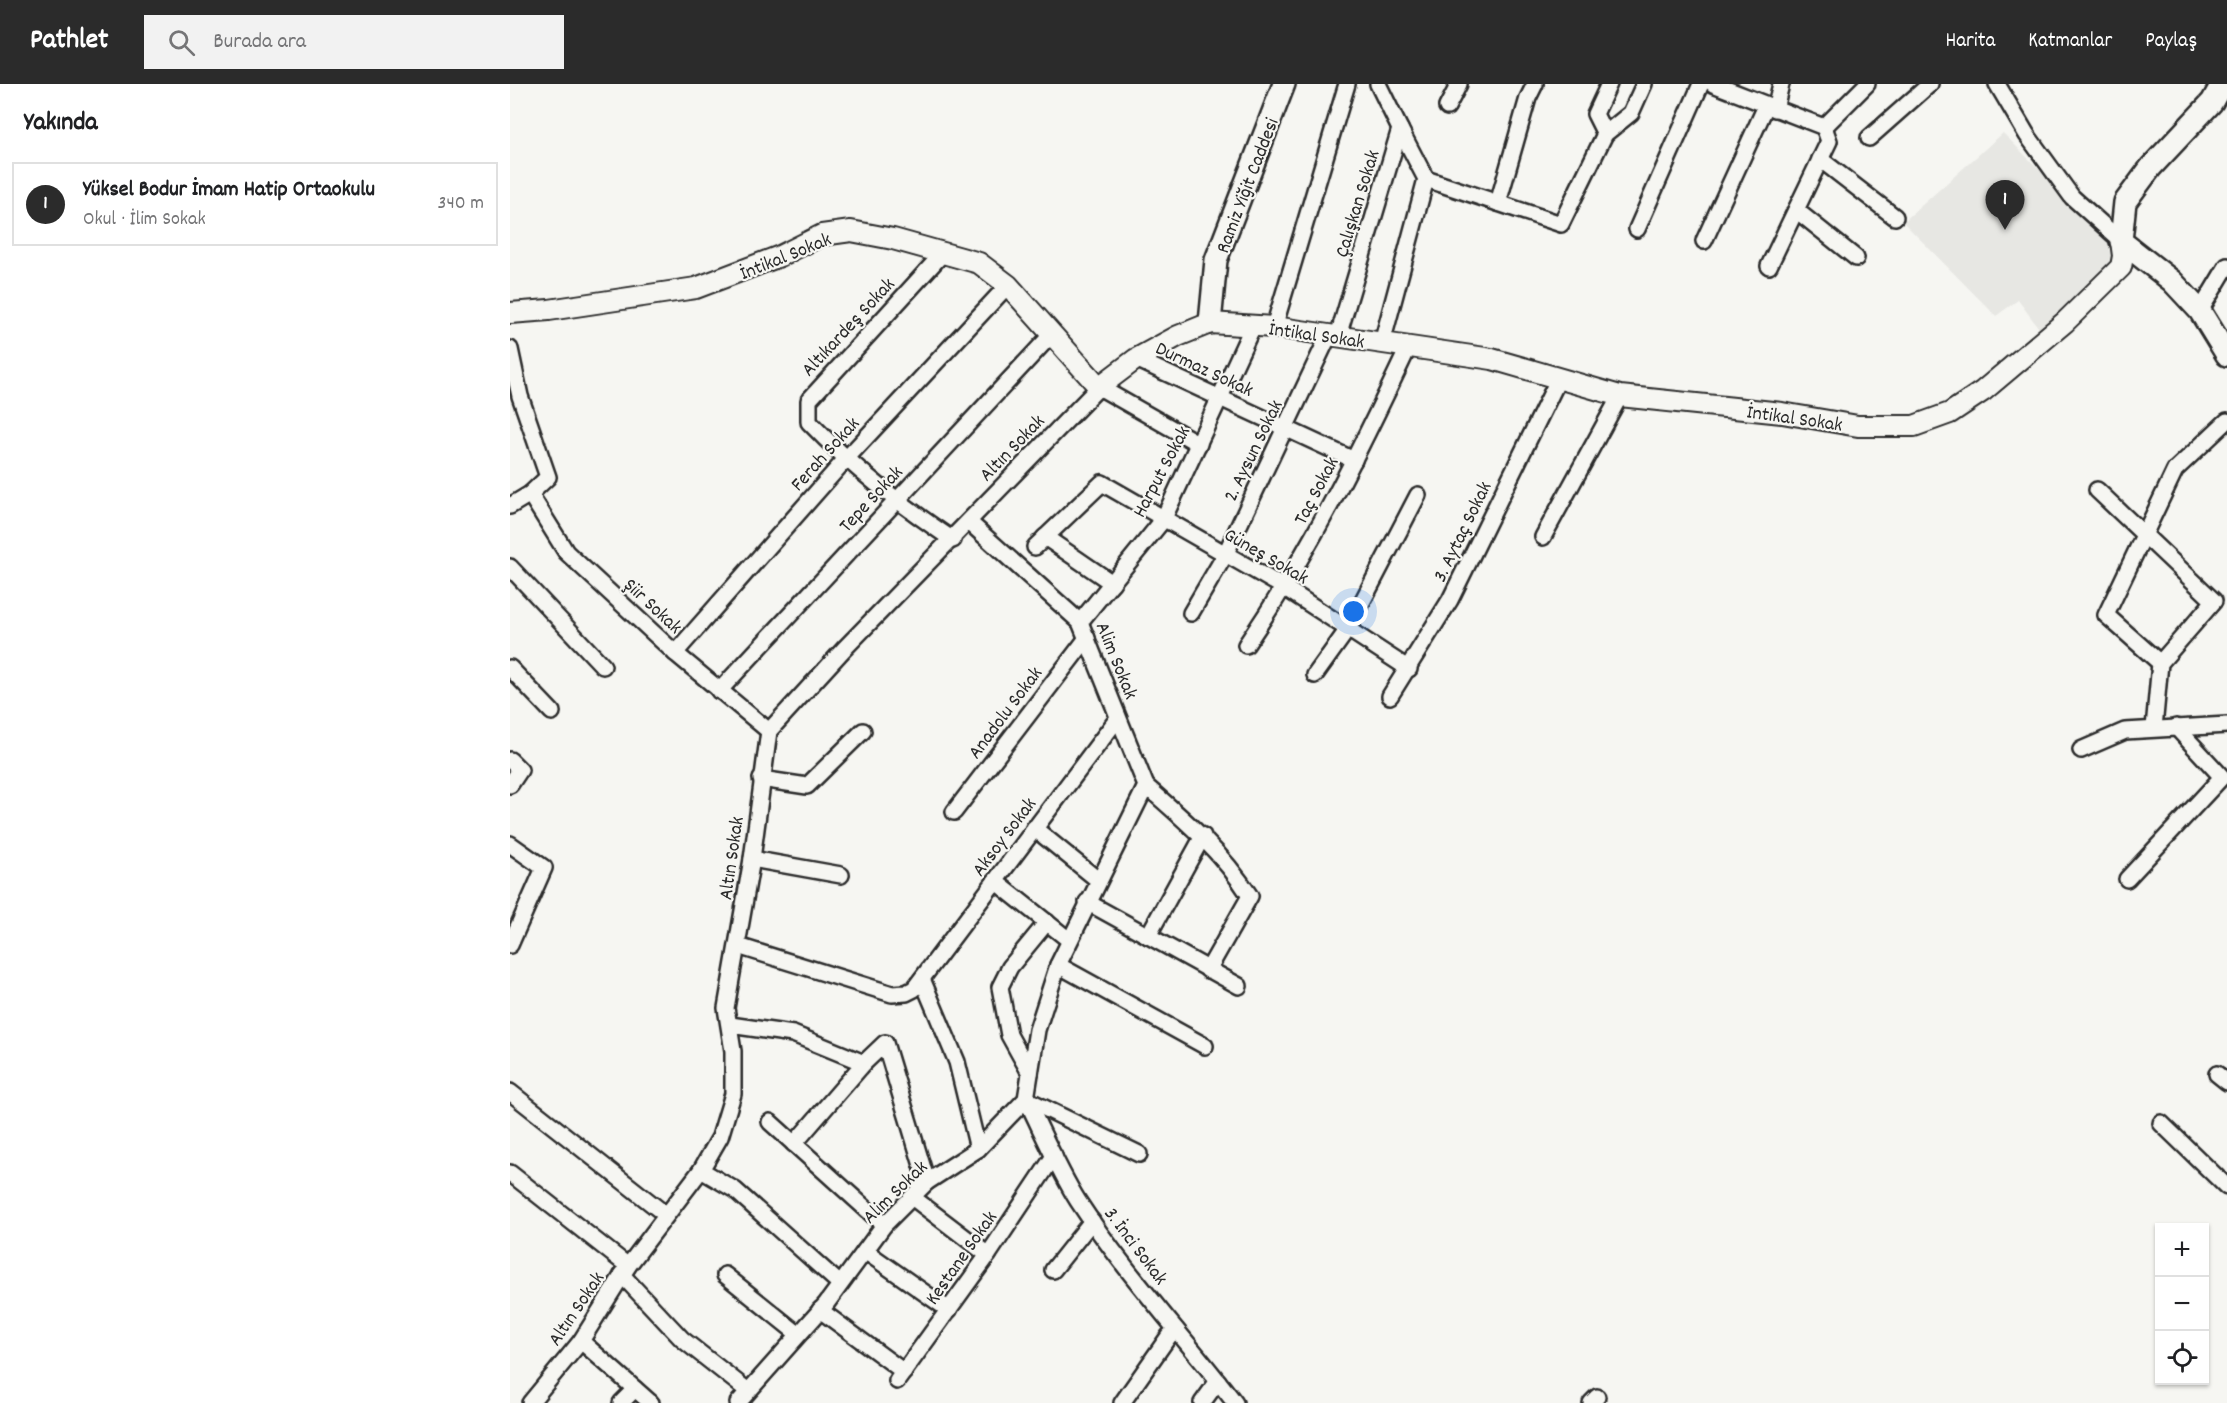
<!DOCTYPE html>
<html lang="tr">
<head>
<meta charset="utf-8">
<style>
	body { margin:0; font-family:Dekko,sans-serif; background:#f2f2f2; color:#202124 }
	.controls { position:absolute; right:18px; bottom:18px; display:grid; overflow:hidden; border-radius:0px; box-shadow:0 2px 4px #0004 }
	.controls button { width:54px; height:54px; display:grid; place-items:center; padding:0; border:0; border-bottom:2px solid #e0e0e0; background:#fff; color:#202124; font:30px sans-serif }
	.you { position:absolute; left:844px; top:528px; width:21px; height:21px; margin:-15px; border:4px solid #fff; border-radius:50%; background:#1a73e8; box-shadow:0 0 0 9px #1a73e833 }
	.badge { display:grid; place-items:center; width:39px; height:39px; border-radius:50%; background:#2b2b2b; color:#fff; font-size:20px; font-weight:700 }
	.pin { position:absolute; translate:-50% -50px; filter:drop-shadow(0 2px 3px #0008) }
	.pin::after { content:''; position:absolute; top:32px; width:21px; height:18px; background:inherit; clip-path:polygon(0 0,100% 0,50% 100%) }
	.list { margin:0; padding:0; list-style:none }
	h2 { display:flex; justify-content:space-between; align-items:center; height:78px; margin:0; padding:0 24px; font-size:26px }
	h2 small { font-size:20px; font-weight:400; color:#757577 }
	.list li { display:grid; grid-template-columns:39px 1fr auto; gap:18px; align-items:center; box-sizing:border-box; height:84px; margin:0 12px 12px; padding:0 12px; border:2px solid #e0e0e0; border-radius:0px }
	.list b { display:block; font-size:22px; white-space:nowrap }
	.list p { margin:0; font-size:20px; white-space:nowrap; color:#757577 }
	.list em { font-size:20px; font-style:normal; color:#757577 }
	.icon { flex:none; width:33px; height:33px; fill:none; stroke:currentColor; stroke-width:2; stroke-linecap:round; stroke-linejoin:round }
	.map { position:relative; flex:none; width:1717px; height:1319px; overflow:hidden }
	header { display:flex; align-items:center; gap:36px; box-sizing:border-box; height:84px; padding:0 30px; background:#2b2b2b; color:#fff }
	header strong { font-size:28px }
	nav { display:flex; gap:33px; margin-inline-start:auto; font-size:21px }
	.search { width:420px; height:54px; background:#f2f2f2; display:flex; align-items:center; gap:15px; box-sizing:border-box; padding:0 21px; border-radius:0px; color:#757577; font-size:22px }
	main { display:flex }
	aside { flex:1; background:#fff }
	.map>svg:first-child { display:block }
	.built { fill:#e7e7e3 }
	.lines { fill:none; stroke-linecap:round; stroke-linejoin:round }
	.minor-casing { stroke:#2b2b2b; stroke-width:20 }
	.tertiary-casing { stroke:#2b2b2b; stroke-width:24 }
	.secondary-casing { stroke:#2b2b2b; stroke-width:26 }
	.minor { stroke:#f6f6f2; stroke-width:15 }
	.tertiary { stroke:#f6f6f2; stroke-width:20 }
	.secondary { stroke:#f6f6f2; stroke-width:21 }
	.labels { text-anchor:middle; stroke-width:4.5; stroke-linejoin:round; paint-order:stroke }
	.street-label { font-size:20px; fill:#2b2b2b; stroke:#f6f6f2 }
</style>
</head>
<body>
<header>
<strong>Pathlet</strong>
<div class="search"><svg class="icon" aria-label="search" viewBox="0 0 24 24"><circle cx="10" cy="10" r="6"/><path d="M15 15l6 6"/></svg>Burada ara</div>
<nav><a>Harita</a><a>Katmanlar</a><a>Paylaş</a></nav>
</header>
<main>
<aside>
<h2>Yakında<small></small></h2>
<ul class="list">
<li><span class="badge">1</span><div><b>Yüksel Bodur İmam Hatip Ortaokulu</b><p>Okul · İlim Sokak</p></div><em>340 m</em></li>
</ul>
</aside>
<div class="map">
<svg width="1717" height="1319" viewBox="0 0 1717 1319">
	<rect width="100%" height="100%" fill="#f6f6f2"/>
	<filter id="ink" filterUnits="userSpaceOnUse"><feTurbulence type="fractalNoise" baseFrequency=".0167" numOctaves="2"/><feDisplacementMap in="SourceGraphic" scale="12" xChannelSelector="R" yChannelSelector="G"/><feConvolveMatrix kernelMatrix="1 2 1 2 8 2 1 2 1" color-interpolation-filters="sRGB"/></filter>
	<g filter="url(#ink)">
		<polygon class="built" points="1493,49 1597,154 1603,178 1531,247 1508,216 1486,232 1393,138"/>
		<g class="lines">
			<defs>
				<g id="minor">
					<polyline points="1203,0 1314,43"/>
					<polyline points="1487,0 1517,51 1562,113 1611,157"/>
					<polyline points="937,23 949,0"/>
					<polyline points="1265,25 1271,0"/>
					<polyline points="1314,43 1357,0"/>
					<polyline points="1095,50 1085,30 1099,0"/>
					<polyline points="1359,54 1420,0"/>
					<polyline points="1310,75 1385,133"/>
					<polyline points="916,95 1051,140 1095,50 1121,29 1134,0"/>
					<polyline points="988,119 1018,14 1025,0"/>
					<polyline points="1286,126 1346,174"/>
					<polyline points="1127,145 1191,0"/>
					<polyline points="1194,157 1256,22"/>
					<path d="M 433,169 L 299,316 L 299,338 C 344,385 390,420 443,456"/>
					<polyline points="1259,182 1319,57 1314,43"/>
					<polyline points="1690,227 1717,182"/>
					<polyline points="764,243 837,0"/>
					<polyline points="828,252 890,45 868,0"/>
					<polyline points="872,259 916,95 890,45"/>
					<polyline points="0,265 10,312 38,393 20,410 0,422"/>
					<polyline points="626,275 844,376"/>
					<polyline points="1587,406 1704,517 1650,579 1644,644"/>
					<polyline points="20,410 56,468 165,569 259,647"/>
					<polyline points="535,453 602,499"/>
					<polyline points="1033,453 1110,312"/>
					<polyline points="525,463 592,399 775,504 899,585"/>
					<polyline points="0,483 93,582"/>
					<polyline points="681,529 715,471 819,251"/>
					<polyline points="570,538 653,436 743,242"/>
					<path d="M 736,561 C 801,466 850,366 899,262"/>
					<polyline points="165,569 335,376 498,201"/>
					<polyline points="1650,579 1596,531 1665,386 1717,337"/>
					<polyline points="0,584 42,628"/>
					<polyline points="805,591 838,545 908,411"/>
					<polyline points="209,607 542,250"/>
					<polyline points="880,612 940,516 1049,294"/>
					<polyline points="1571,666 1615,647 1717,641"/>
					<polyline points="0,676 10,686 0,701"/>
					<polyline points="251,695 297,702 353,647"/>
					<path d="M 636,702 C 675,736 712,768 740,812 L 698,886"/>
					<polyline points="444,728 577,554"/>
					<polyline points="524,744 588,796"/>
					<polyline points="0,760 34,784 0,861"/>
					<polyline points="242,775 331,791"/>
					<polyline points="1617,795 1712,693 1666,643"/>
					<polyline points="485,797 559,856"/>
					<polyline points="577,818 729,902"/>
					<polyline points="638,852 693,752"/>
					<polyline points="228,862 382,910 396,909 404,905 608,634"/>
					<polyline points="548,881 695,962"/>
					<polyline points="412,895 447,978 468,1065"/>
					<polyline points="220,941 283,950 354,979 284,1060"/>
					<polyline points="354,979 375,959 417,1098"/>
					<polyline points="520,989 499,951 490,903 500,883 537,838"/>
					<polyline points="1707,990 1717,998"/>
					<polyline points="0,1008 156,1131"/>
					<path d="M 516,1015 C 533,1049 548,1085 568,1117 C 615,1189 673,1251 725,1319"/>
					<polyline points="516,1015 629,1070"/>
					<polyline points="260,1038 374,1141"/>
					<polyline points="1651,1039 1717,1103"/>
					<polyline points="191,1086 225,1106 330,1200"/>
					<polyline points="0,1089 118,1182"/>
					<polyline points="402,1113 478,1171"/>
					<polyline points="355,1167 439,1226"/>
					<polyline points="543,1186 582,1137"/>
					<polyline points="112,1191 172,1255 238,1307"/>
					<polyline points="215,1191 288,1250"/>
					<polyline points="310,1226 394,1288"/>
					<polyline points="71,1257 141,1319"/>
					<polyline points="387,1297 478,1171 544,1072"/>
					<polyline points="20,1319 71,1257 118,1182 191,1086 210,1053 223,1010 223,967 216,924 242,775 259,647 334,565 589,303 689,360"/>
					<polyline points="111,1319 125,1305"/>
					<polyline points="228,1319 316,1220 374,1141 417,1098 468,1065 516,1015 527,946 548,881 636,702 570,538 459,438"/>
					<polyline points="612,1319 659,1252 666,1246"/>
					<polyline points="692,1319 708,1297"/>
					<polyline points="1081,1319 1087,1313"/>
				</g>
				<polyline id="tertiary" points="0,229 39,226 186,204 270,172 312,151 341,147 383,155 469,179 498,201 589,303 626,275 668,252 700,239 764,243 982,275 1110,312 1272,329 1348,342 1404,342 1440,329 1473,307 1555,238 1611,183 1613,172 1611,157"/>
				<g id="secondary">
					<polyline points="1712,0 1702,18 1641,83 1615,118 1611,157 1662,197 1690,227 1717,271"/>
					<polyline points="700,239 706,176 774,0"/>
				</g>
			</defs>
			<use href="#minor" class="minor-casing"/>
			<use href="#tertiary" class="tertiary-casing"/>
			<use href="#secondary" class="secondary-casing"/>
			<use href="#minor" class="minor"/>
			<use href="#tertiary" class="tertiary"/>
			<use href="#secondary" class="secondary"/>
		</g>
	</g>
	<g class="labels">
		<g class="street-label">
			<text transform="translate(736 101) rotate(-69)" y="7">Ramiz Yiğit Caddesi</text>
			<text transform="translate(846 119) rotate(-73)" y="7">Çalışkan Sokak</text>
			<text transform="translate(275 171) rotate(-22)" y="7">İntikal Sokak</text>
			<text transform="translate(337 242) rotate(-47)" y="7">Altıkardeş Sokak</text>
			<text transform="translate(807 250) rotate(8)" y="7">İntikal Sokak</text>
			<text transform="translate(695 284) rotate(25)" y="7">Durmaz Sokak</text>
			<text transform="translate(1285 333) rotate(8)" y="7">İntikal Sokak</text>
			<text transform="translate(501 363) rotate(-46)" y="7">Altın Sokak</text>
			<text transform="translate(742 366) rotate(-64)" y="7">2. Aysun Sokak</text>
			<text transform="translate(314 369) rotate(-48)" y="7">Ferah Sokak</text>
			<text transform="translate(650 387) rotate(-62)" y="7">Harput Sokak</text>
			<text transform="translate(805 406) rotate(-62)" y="7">Taç Sokak</text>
			<text transform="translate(360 414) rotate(-47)" y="7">Tepe Sokak</text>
			<text transform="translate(951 447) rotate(-64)" y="7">3. Aytaç Sokak</text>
			<text transform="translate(757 471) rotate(30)" y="7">Güneş Sokak</text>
			<text transform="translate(144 521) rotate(43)" y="7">Şiir Sokak</text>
			<text transform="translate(608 576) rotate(68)" y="7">Alim Sokak</text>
			<text transform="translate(494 628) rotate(-53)" y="7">Anadolu Sokak</text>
			<text transform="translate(493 752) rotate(-53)" y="7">Aksoy Sokak</text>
			<text transform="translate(220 774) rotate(-82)" y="7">Altın Sokak</text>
			<text transform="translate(384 1107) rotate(-44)" y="7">Alim Sokak</text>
			<text transform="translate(627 1161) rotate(53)" y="7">3. İnci Sokak</text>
			<text transform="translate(450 1173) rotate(-55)" y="7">Kestane Sokak</text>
			<text transform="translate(65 1224) rotate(-56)" y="7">Altın Sokak</text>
		</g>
	</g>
</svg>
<div class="controls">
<button>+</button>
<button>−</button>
<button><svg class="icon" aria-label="locate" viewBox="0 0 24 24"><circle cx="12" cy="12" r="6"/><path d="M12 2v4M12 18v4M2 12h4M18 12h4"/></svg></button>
</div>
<div class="you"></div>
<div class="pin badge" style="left:1495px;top:146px">1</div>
</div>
</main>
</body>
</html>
